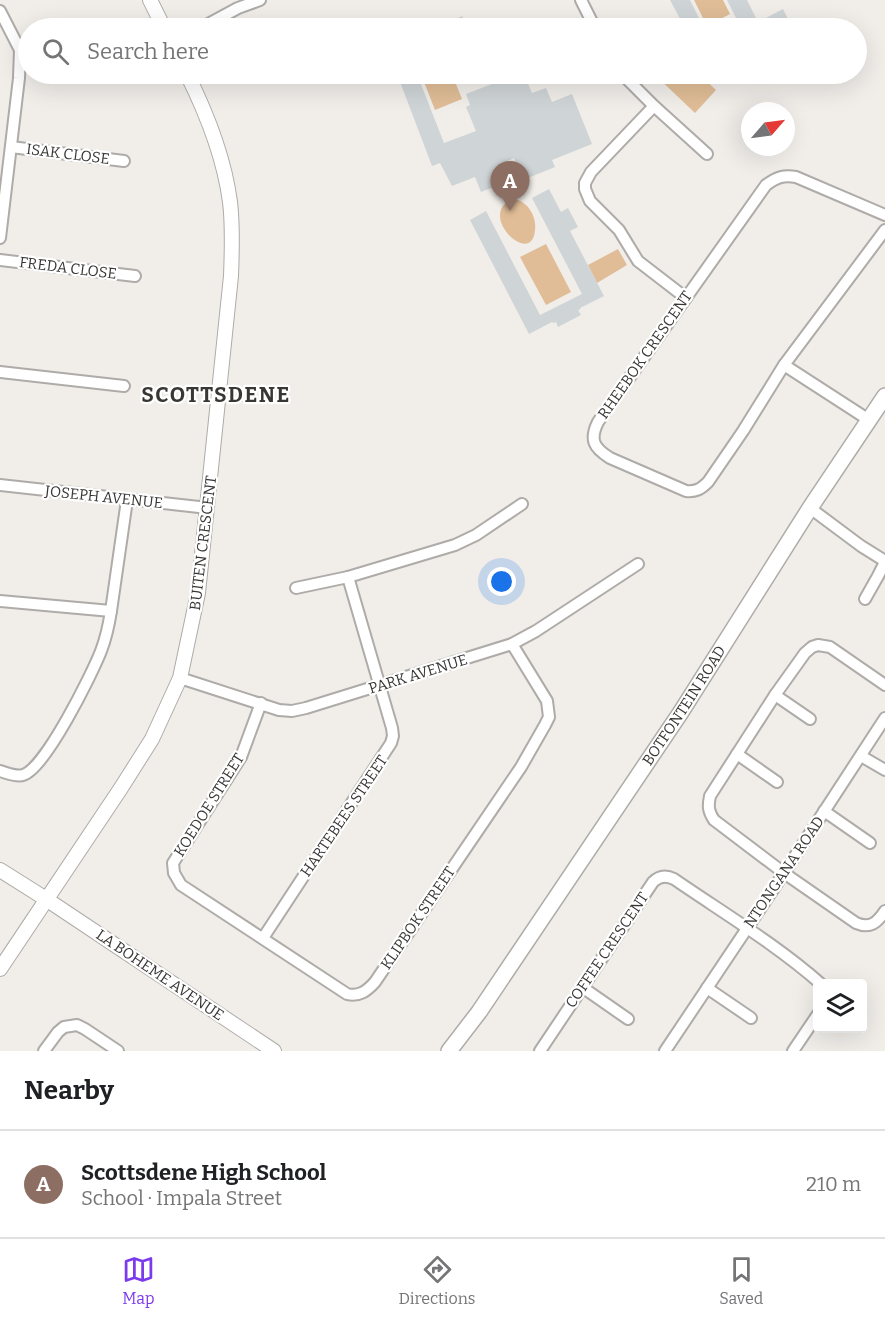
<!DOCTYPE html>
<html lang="en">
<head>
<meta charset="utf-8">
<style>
	body { margin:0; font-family:Bitter,serif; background:#f6f6f6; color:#202124 }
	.controls { position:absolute; right:18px; bottom:18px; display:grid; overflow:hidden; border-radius:6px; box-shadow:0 6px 24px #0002 }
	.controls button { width:54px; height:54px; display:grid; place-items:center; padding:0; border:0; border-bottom:2px solid #e0e0e0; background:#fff; color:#202124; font:30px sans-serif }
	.compass { position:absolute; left:741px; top:102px; width:54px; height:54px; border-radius:50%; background:#fff; box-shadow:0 6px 24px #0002; rotate:62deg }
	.you { position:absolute; left:502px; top:582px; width:21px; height:21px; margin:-15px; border:4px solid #fff; border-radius:50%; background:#1a73e8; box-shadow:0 0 0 9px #1a73e833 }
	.badge { display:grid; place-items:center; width:39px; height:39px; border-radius:50%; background:#7c3aed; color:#fff; font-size:20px; font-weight:700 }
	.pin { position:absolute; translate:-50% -50px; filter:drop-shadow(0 2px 3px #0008) }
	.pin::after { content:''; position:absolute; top:32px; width:21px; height:18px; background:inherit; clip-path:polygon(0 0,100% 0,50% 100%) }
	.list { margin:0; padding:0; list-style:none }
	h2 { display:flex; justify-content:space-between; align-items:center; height:78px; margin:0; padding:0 24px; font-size:26px }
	h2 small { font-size:20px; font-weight:400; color:#757577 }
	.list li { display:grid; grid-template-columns:39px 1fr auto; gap:18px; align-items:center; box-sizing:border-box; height:108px; padding:0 24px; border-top:2px solid #e0e0e0 }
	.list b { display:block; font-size:22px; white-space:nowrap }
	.list p { margin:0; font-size:20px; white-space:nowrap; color:#757577 }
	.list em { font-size:20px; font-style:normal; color:#757577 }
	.icon { flex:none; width:33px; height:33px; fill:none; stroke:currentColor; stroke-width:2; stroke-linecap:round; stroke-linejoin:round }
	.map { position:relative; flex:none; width:885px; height:1051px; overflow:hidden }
	.search { position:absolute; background:#fff; box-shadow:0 6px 24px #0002; left:18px; right:18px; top:18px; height:66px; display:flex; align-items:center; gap:15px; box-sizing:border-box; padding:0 21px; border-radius:33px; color:#757577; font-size:22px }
	.sheet { height:186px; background:#fff }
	nav { display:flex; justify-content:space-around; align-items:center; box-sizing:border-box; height:84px; border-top:2px solid #e0e0e0; background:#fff; font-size:16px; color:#757577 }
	nav a { display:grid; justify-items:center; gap:3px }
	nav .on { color:#7c3aed }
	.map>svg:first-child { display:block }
	.green { fill:#e0bd97 }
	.building { fill:#cfd4d6 }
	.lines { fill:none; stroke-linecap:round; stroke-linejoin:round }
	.minor-casing { stroke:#aeaba8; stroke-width:14 }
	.tertiary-casing { stroke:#aeaba8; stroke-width:16 }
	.secondary-casing { stroke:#aeaba8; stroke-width:18 }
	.minor { stroke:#fff; stroke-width:10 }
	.tertiary { stroke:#fff; stroke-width:14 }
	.secondary { stroke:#fff; stroke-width:15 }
	.labels { text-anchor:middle; stroke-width:4.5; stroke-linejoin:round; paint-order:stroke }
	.street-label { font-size:15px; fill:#383736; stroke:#fff }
	.district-label { font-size:21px; font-weight:bold; letter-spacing:1.5px; fill:#393634; stroke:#fff }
</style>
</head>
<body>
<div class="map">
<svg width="885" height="1051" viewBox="0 0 885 1051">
	<rect width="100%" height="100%" fill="#f1eeea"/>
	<g class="green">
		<polygon points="694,0 723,0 730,14 707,26"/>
		<polygon points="421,74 452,74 462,99 435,110"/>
		<polygon points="654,74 699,74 716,90 695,113"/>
		<path d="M 513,199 C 527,200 537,216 535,230 C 532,269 475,214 513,199 Z"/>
		<polygon points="546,244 571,292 546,305 520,257"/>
		<polygon points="618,249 627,265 597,283 588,265"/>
	</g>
	<g class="building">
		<polygon points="670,0 690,0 704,28 685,28"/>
		<polygon points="727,0 747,0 758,22 783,9 791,25 783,28 741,28"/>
		<polygon points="462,16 468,28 438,28"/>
		<polygon points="397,74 417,74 444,143 476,131 466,107 470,105 466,94 518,74 524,74 532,93 546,88 552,102 572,94 592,144 552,160 555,167 523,180 514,158 498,165 505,183 481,192 475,177 452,186 440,163 432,166"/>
		<polygon points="549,189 561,212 568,208 578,227 570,231 604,296 580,308 581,309 578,310 581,315 558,327 556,322 553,323 552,322 529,334 470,220 486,211 540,315 582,294 532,198"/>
	</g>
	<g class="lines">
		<defs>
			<g id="minor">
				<polyline points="581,0 595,28"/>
				<polyline points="0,11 20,50 19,78 0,238"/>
				<polyline points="201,28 238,8 260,0"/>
				<polyline points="622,74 654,106 707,154"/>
				<polyline points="654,106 591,172 585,183 585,189 590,201 619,230 638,261 686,298"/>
				<polyline points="11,147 124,161"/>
				<path d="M 885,215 L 796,177 C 783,175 777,177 766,185 L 598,422 C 589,440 594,448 610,458 L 686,491 C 696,492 701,489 708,482 L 743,431 L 784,365 L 885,230"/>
				<polyline points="0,260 135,276"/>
				<polyline points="784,365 869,420"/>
				<polyline points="0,372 124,386"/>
				<polyline points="0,485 208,508"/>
				<polyline points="810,508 861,546 885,561"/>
				<polyline points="296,588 348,577 455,545 476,535 522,504"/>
				<polyline points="865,599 878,576 885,562"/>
				<polyline points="0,601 111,611"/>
				<polyline points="180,678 279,710 292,711 306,708 512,644 536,631 638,564"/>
				<path d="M 885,685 L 830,647 L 818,645 L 812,647 L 805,653 L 775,695 L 710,796 C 708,806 708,811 714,820 L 784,873 L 856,923 C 870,929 877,923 885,911"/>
				<polyline points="775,695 810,719"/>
				<path d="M 261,703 L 241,757 L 173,863 L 174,873 L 181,885 L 347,994 C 359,997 367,991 375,982 L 521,767 L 545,725 L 549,717 L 547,701 L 512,644"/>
				<polyline points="737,754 777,782"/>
				<polyline points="861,756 885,770"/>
				<path d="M 0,771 C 7,773 16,777 23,775 C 45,769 92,674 101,651 C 106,638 109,624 111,611 L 127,500"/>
				<polyline points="824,811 870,843"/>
				<polyline points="263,938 391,743 393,736 392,728 348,577"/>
				<polyline points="582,987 628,1019"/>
				<polyline points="707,988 751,1018"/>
				<polyline points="44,1051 58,1032 64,1027 77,1025 85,1029 118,1051"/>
				<path d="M 540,1051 L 653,882 C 659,876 666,875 674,879 C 722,912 777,945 821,984"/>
				<polyline points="665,1051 784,873 885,718"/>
				<polyline points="793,1051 818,1014"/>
			</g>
			<g id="tertiary">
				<polyline points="150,0 164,28"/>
				<polyline points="0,870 46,899 274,1051"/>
				<path d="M 0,969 L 121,788 L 152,739 L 180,678 L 198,593 L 231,276 C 232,251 233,226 230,202 C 224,156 207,114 187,74"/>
			</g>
			<g id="secondary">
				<path id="s1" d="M 449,1051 L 479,1012 L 681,712 L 810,508 L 885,396"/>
			</g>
		</defs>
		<use href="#minor" class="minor-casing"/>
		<use href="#tertiary" class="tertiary-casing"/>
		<use href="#secondary" class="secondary-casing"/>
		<use href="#minor" class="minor"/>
		<use href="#tertiary" class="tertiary"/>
		<use href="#secondary" class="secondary"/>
	</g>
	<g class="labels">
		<g class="street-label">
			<text transform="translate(68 154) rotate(7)" y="5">ISAK CLOSE</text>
			<text transform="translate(68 268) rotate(7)" y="5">FREDA CLOSE</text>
			<text transform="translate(645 355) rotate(-55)" y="5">RHEEBOK CRESCENT</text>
			<text transform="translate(104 497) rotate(6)" y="5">JOSEPH AVENUE</text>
			<text transform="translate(203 543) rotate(-83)" y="5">BUITEN CRESCENT</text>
			<text transform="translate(418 674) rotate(-17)" y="5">PARK AVENUE</text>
			<text dy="5" stroke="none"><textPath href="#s1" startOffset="418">BOTFONTEIN ROAD</textPath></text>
			<text transform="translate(209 805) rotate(-58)" y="5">KOEDOE STREET</text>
			<text transform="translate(344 816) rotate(-56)" y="5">HARTEBEES STREET</text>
			<text transform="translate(784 872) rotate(-56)" y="5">NTONGANA ROAD</text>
			<text transform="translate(418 918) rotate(-56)" y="5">KLIPBOK STREET</text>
			<text transform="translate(607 950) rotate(-56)" y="5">COFFEE CRESCENT</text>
			<text transform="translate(160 975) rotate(34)" y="5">LA BOHEME AVENUE</text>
		</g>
		<g class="district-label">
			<text x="216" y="402">SCOTTSDENE</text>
		</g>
	</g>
</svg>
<div class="controls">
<button><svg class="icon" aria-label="layers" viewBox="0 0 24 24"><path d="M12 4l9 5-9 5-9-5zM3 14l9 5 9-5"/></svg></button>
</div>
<svg class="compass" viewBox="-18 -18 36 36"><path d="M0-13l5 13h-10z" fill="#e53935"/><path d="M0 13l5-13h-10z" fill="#757577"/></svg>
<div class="you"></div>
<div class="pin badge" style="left:510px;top:211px;background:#8d6e63">A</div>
<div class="search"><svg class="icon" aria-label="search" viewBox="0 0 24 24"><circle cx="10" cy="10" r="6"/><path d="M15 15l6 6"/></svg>Search here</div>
</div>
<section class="sheet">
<h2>Nearby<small></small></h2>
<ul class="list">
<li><span class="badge" style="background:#8d6e63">A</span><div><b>Scottsdene High School</b><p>School · Impala Street</p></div><em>210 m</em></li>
</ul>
</section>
<nav>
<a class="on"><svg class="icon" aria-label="map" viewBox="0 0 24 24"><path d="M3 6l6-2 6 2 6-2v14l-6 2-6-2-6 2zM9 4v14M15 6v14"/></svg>Map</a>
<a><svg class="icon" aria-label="directions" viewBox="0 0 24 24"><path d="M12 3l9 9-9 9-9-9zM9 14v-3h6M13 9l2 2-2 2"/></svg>Directions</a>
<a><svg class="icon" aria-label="saved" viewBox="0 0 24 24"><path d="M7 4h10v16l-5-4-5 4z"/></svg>Saved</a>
</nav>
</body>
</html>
